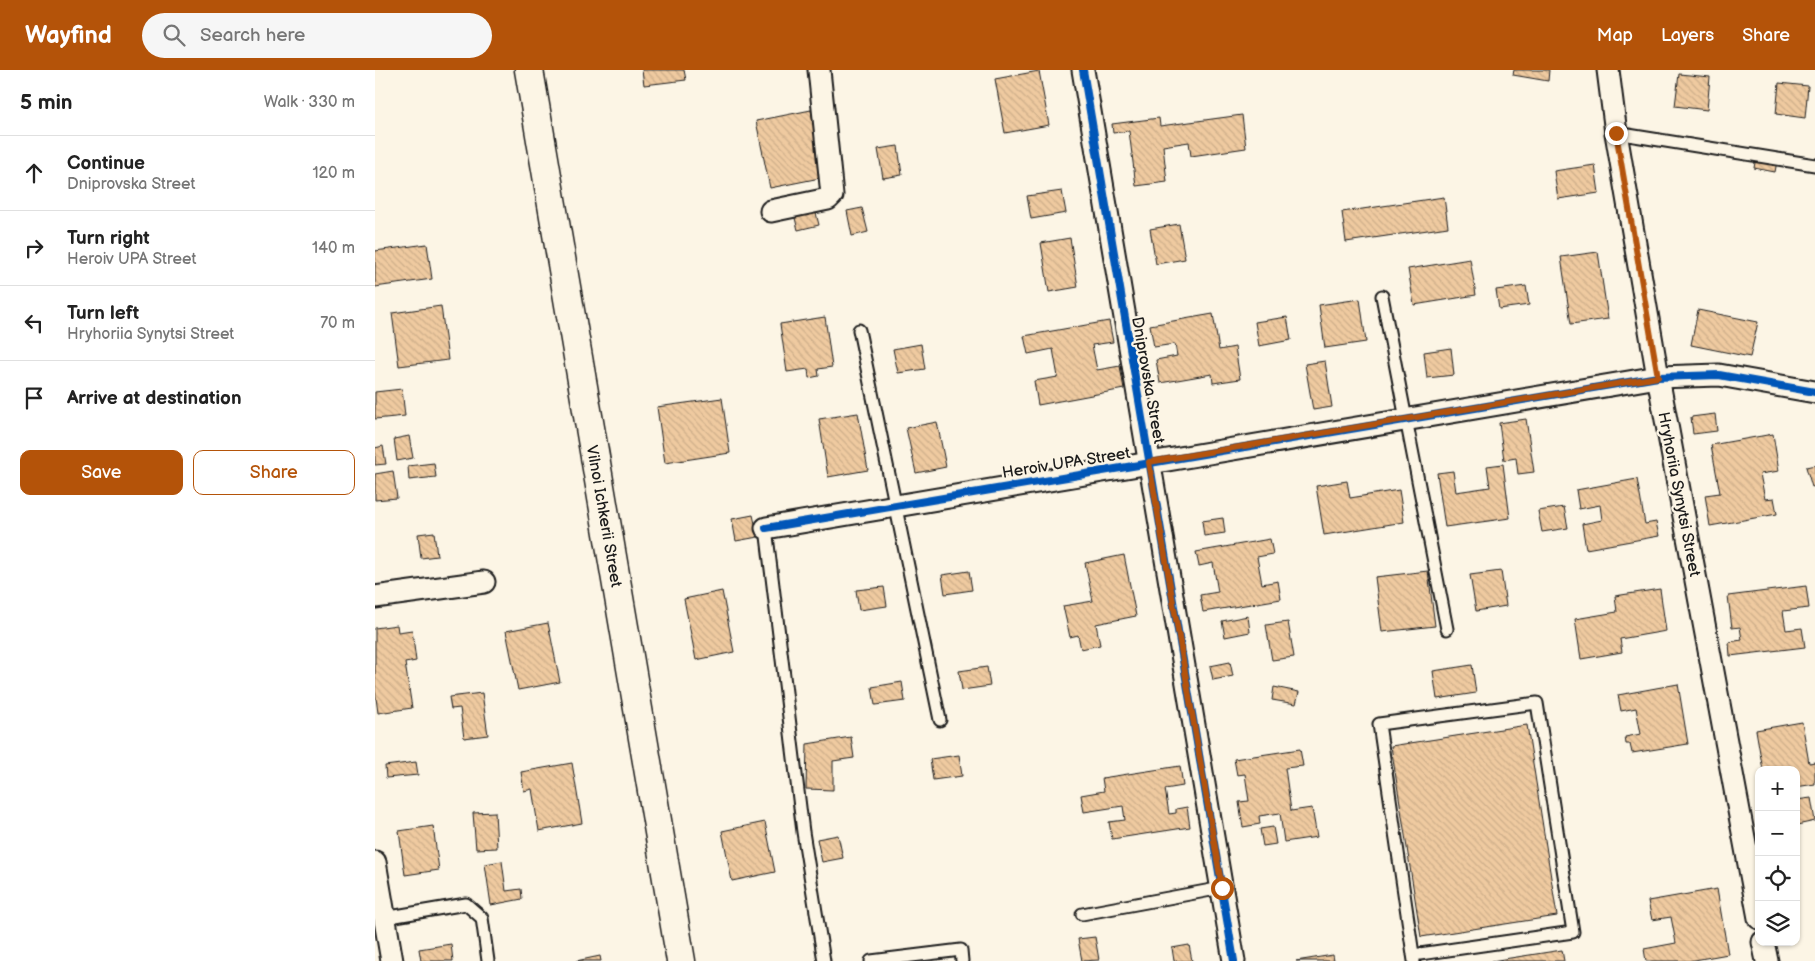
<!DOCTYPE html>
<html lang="en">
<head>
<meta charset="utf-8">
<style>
	body { margin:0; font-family:"Balsamiq Sans",sans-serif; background:#f6f6f6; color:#222 }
	.controls { position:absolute; right:15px; bottom:15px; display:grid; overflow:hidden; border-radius:10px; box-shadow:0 1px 4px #0004 }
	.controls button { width:45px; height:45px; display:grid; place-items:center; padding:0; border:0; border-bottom:1px solid #e0e0e0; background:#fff; color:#222; font:25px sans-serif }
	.stop { position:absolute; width:15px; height:15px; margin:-11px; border:4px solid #b45309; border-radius:50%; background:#fff }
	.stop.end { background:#b45309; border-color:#fff; box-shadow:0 1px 5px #0008 }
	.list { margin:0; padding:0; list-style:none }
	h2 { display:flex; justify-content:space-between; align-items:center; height:65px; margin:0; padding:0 20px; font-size:21px }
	h2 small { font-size:16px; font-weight:400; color:#767676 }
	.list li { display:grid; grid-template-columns:32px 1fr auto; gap:15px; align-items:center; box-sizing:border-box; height:75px; padding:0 20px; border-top:1px solid #e0e0e0 }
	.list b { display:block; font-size:19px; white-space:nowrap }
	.list p { margin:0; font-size:16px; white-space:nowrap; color:#767676 }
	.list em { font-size:16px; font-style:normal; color:#767676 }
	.actions { display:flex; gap:10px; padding:15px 20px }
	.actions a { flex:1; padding:11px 0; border:1px solid #b45309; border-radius:10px; text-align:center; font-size:18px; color:#b45309 }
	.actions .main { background:#b45309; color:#fff }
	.icon { flex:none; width:28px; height:28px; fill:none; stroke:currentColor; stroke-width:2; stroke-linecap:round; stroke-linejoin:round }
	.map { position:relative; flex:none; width:1440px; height:891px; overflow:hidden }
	header { display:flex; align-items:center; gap:30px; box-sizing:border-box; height:70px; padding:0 25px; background:#b45309; color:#fff }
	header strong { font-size:24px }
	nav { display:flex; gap:28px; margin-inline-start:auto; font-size:18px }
	.search { width:350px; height:45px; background:#f6f6f6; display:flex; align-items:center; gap:12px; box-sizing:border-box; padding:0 18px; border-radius:28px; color:#767676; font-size:19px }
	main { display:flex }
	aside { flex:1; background:#fff }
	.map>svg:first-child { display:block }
	.building { fill:url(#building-back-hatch); stroke:#1c1c1c }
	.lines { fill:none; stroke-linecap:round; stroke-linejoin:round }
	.service-casing { stroke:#1c1c1c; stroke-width:15 }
	.minor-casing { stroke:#1c1c1c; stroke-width:25 }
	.primary-casing { stroke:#1c1c1c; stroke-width:31 }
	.service { stroke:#fcf5e5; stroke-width:11 }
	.minor { stroke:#fcf5e5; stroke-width:21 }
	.primary { stroke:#fcf5e5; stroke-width:28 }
	.cycleway-casing { stroke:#fcf5e5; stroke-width:11 }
	.cycleway { stroke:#0057b8; stroke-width:8 }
	.route { stroke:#b45309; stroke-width:6 }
	.labels { text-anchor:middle; stroke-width:4.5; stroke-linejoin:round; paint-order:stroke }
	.street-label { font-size:16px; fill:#1c1c1c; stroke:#fcf5e5 }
</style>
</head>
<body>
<header>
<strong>Wayfind</strong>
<div class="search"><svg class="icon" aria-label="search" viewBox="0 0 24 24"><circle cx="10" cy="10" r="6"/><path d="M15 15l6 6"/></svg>Search here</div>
<nav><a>Map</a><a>Layers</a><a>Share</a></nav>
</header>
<main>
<aside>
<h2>5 min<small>Walk · 330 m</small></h2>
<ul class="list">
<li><svg class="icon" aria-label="ahead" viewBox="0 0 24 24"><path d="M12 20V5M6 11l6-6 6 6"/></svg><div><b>Continue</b><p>Dniprovska Street</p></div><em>120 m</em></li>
<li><svg class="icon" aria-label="right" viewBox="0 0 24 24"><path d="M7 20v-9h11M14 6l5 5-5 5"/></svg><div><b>Turn right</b><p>Heroiv UPA Street</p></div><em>140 m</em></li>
<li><svg class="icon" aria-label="left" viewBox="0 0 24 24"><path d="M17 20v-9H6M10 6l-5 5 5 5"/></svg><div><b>Turn left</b><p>Hryhoriia Synytsi Street</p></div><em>70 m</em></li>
<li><svg class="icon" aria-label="arrive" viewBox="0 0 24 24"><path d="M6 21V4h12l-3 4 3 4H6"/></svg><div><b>Arrive at destination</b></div></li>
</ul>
<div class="actions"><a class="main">Save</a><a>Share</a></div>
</aside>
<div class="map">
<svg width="1440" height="891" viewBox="0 0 1440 891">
	<defs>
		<pattern id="building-back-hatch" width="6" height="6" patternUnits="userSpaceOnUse" patternTransform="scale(1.25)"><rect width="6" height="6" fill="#efcaa0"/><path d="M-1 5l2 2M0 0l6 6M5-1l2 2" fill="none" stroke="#ccad89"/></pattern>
	</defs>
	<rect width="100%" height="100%" fill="#fcf5e5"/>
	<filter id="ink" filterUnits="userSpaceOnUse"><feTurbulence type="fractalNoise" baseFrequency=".02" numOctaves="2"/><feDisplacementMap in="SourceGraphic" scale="10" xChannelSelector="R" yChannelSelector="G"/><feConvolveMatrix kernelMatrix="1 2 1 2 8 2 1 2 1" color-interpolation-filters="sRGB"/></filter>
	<g filter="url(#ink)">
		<g class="building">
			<polygon points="267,0 309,0 311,10 269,15"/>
			<polygon points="1139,0 1174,0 1173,11 1138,5"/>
			<polygon points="664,1 674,55 630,63 620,9"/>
			<polygon points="1304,4 1335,7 1332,40 1300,36"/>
			<polygon points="1404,13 1433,16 1430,48 1401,44"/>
			<polygon points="436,40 450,107 395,118 381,51"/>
			<polygon points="867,45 871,78 816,86 814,72 788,76 792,112 761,116 754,61 738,63 737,54 784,48 785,56"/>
			<polygon points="523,76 527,105 508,108 503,79"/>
			<polygon points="1381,87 1402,91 1400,102 1379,98"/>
			<polygon points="1220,95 1224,123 1183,129 1179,101"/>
			<polygon points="687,121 691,143 656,149 652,126"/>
			<polygon points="1069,127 1073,157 971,172 967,142"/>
			<polygon points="487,138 493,162 477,166 472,141"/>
			<polygon points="440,139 444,155 423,160 419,144"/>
			<polygon points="804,154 810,189 781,194 775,159"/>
			<polygon points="695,168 703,217 674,222 666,173"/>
			<polygon points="52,174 57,209 0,217 0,181"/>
			<polygon points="1223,182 1233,249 1196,254 1186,187"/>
			<polygon points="1095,189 1101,225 1039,235 1033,199"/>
			<polygon points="1151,216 1154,235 1124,239 1121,220"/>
			<polygon points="985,229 991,272 950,278 944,235"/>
			<polygon points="66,236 73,290 24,296 17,243"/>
			<polygon points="1323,240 1383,252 1375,287 1316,275"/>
			<polygon points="838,244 844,280 860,277 865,309 838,313 837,304 785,313 781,290 802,286 800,274 779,277 775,255"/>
			<polygon points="450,247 457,297 443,299 444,306 434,308 433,299 412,302 405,254"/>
			<polygon points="912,247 916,270 884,276 880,252"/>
			<polygon points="734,251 738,272 717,275 722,300 745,296 749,319 663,335 659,311 683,307 678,279 653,284 649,266"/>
			<polygon points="546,274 550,299 523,303 518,279"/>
			<polygon points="1076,278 1079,305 1052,308 1049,282"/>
			<polygon points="950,291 957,337 938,340 930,294"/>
			<polygon points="27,319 30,346 0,349 0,322"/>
			<polygon points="347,328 355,383 290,393 282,337"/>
			<polygon points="483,343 493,400 453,407 444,349"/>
			<polygon points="1340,344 1342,361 1318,364 1316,347"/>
			<polygon points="1151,349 1159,402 1143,404 1141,388 1129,390 1124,353"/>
			<polygon points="562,352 571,397 541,403 531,358"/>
			<polygon points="1398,364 1404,401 1385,404 1390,429 1399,428 1402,444 1335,456 1330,425 1345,423 1336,375"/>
			<polygon points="34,366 38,388 22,391 19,369"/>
			<polygon points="8,376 11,394 0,395 0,378"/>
			<polygon points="59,393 61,407 34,410 33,396"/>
			<polygon points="1128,394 1135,448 1070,457 1062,403 1078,401 1081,422 1115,417 1112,396"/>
			<polygon points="1440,395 1440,416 1437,417 1431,397"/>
			<polygon points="18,401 22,428 0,430 0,404"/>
			<polygon points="1262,409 1270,454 1281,452 1284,466 1211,479 1207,454 1227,450 1225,435 1204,439 1201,420"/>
			<polygon points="972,411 975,428 1024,420 1029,452 949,465 941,416"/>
			<polygon points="1189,437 1193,458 1167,462 1163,441"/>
			<polygon points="378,445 383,467 361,471 357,449"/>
			<polygon points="848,448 850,463 829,466 827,451"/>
			<polygon points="59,462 62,486 46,488 43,464"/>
			<polygon points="895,469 898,484 882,487 887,514 903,511 906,529 828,542 825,525 843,522 838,493 824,496 821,482"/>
			<polygon points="749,485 761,546 721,554 725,575 706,579 703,565 695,567 688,536 718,531 710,493"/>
			<polygon points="594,501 597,520 570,524 567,505"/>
			<polygon points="1053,501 1060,556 1007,562 1000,507"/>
			<polygon points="1126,501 1131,536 1101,541 1095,505"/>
			<polygon points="1431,516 1434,538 1408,541 1411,560 1427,558 1430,577 1355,586 1354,572 1367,570 1365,557 1357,558 1353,526"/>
			<polygon points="509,517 512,536 484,540 481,520"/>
			<polygon points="1285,519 1291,561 1245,569 1247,582 1206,589 1200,549 1242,542 1240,526"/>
			<polygon points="347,521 359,582 321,590 309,529"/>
			<polygon points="873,546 875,562 850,567 847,551"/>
			<polygon points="913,552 919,587 897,590 891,555"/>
			<polygon points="173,553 185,612 143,620 131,561"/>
			<polygon points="22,555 23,562 37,560 41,591 30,593 37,638 3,643 0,620 0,558"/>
			<polygon points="855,592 858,606 838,610 835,596"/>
			<polygon points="1097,595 1101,623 1062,629 1058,601"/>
			<polygon points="612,597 615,616 587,620 584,601"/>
			<polygon points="527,612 530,631 500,635 497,617"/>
			<polygon points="1303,614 1313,674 1257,683 1255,674 1251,674 1250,667 1266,664 1261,638 1246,641 1243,625"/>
			<polygon points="899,617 924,622 921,634 897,630"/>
			<polygon points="107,623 113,665 89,668 85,638 76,639 74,627"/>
			<polygon points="1427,652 1434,693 1440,692 1440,714 1421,717 1421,700 1388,700 1381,660"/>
			<polygon points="1152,655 1182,846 1046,867 1016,676"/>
			<polygon points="476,667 479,688 458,691 458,720 431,719 432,674"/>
			<polygon points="925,679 928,696 910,698 916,741 937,738 942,767 909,772 905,743 884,746 885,754 868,757 864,732 874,731 870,704 862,705 859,689"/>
			<polygon points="584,685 587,706 558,710 555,689"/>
			<polygon points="41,692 43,705 11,708 10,696"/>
			<polygon points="197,693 207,753 164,761 157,719 149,721 146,702"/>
			<polygon points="805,696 808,716 790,719 794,744 801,743 801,739 812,737 815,757 737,769 734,752 750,750 748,736 709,742 706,725 729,721 727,708"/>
			<polygon points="1436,728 1440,751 1422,755 1421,730"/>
			<polygon points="120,742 122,778 101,779 98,743"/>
			<polygon points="390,752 400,802 357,811 347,761"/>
			<polygon points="58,756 64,800 30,805 24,761"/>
			<polygon points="898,757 901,774 888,776 885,759"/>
			<polygon points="463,765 468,788 447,792 442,769"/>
			<polygon points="127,791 131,821 146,819 147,829 116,835 110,794"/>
			<polygon points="1342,819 1353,884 1314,891 1271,891 1269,879 1301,873 1296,847 1277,850 1273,831"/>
			<polygon points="720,867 724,890 707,891 703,869"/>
			<polygon points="76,874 78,891 46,891 44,879"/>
			<polygon points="814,875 817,891 799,891 797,878"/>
			<polygon points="1187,880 1189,891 1116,891"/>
			<polygon points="958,885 959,891 921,891"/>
			<polygon points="225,886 226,891 201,891"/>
		</g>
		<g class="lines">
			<defs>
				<g id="service">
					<polyline points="1241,63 1440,95"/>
					<polyline points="1007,226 1072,559"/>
					<polyline points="484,260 565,650"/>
					<polyline points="391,458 428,762 449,891"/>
					<polyline points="707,844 847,818"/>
					<polyline points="9,848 91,834 107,848 113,891"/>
					<polyline points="1038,885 1198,862 1162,633 1004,654 1039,891"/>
					<polyline points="496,891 586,880 587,891"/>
				</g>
				<g id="minor">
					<polyline points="708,0 859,891"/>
					<polyline points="1233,0 1241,63 1283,307 1384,848"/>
					<polyline points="396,141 453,129 457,125 444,0"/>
					<polyline points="391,458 1283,307 1344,305 1440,322"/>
					<polyline points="0,527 109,512"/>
					<polyline points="0,792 17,891"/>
					<polyline points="1388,872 1392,891"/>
				</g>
				<polyline id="primary" points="154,0 306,891"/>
			</defs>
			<use href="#service" class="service-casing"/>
			<use href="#minor" class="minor-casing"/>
			<use href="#primary" class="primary-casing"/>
			<use href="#service" class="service"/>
			<use href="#minor" class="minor"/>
			<use href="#primary" class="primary"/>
			<defs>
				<g id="cycleway">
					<polyline points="708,0 859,891"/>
					<polyline points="391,458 1283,307 1344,305 1440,322"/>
				</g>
			</defs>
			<use href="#cycleway" class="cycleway-casing"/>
			<use href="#cycleway" class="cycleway"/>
		</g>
	</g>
	<g class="lines" filter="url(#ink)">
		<polyline class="route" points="847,818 774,392 1283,307 1241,63"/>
	</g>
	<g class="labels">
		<g class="street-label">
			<text transform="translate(774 310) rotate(80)" y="6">Dniprovska Street</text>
			<text transform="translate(691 392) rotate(-9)" y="6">Heroiv UPA Street</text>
			<text transform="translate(1305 424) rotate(79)" y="6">Hryhoriia Synytsi Street</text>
			<text transform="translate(230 446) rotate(80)" y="6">Vilnoi Ichkerii Street</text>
		</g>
	</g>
</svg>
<div class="controls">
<button>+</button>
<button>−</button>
<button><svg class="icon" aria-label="locate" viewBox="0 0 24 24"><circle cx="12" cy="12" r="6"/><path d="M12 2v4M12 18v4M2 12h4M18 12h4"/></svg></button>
<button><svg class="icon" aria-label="layers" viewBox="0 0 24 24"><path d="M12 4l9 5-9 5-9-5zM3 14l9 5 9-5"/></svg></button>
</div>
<div class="stop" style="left:847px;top:818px"></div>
<div class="stop end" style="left:1241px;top:63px"></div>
</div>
</main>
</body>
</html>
